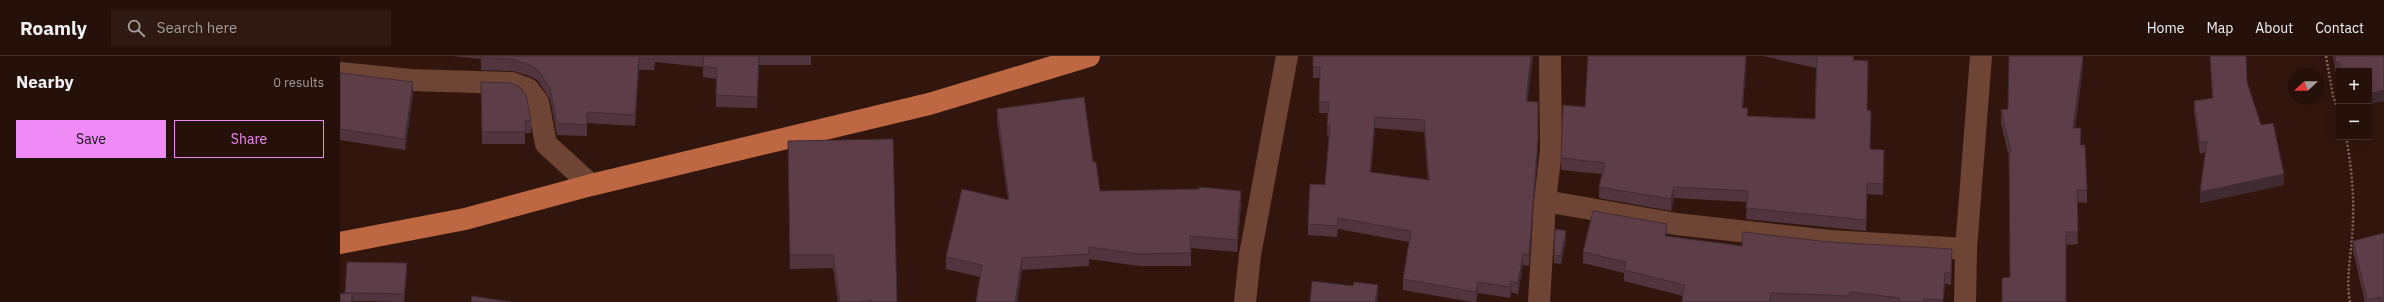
<!DOCTYPE html>
<html lang="en">
<head>
<meta charset="utf-8">
<style>
	body { margin:0; font-family:"IBM Plex Sans",sans-serif; background:#2e1913; color:#f1f3f6 }
	.controls { position:absolute; right:12px; top:12px; display:grid; overflow:hidden; border-radius:0px; box-shadow:0 2px 10px #0003 }
	.controls button { width:36px; height:36px; display:grid; place-items:center; padding:0; border:0; border-bottom:1px solid #42302b; background:#26100a; color:#f1f3f6; font:20px sans-serif }
	.compass { position:absolute; left:1948px; top:12px; width:36px; height:36px; border-radius:50%; background:#26100a; box-shadow:0 2px 10px #0003; rotate:249deg }
	.list { margin:0; padding:0; list-style:none }
	h2 { display:flex; justify-content:space-between; align-items:center; height:52px; margin:0; padding:0 16px; font-size:17px }
	h2 small { font-size:13px; font-weight:400; color:#a49d9c }
	.actions { display:flex; gap:8px; padding:12px 16px }
	.actions a { flex:1; padding:9px 0; border:1px solid #ef8bf7; border-radius:0px; text-align:center; font-size:14px; color:#ef8bf7 }
	.actions .main { background:#ef8bf7; color:#111 }
	.icon { flex:none; width:22px; height:22px; fill:none; stroke:currentColor; stroke-width:2; stroke-linecap:round; stroke-linejoin:round }
	.map { position:relative; flex:none; width:2044px; height:246px; overflow:hidden }
	header { display:flex; align-items:center; gap:24px; box-sizing:border-box; height:56px; padding:0 20px; background:#26100a; border-bottom:1px solid #42302b }
	header strong { font-size:19px }
	nav { display:flex; gap:22px; margin-inline-start:auto; font-size:14px }
	.search { width:280px; height:36px; background:#2e1913; display:flex; align-items:center; gap:10px; box-sizing:border-box; padding:0 14px; border-radius:0px; color:#a49d9c; font-size:15px }
	main { display:flex }
	aside { flex:1; background:#26100a }
	.map>svg:first-child { display:block }
	.lines { fill:none; stroke-linecap:round; stroke-linejoin:round }
	.path { stroke:#816860; stroke-width:2.5; stroke-dasharray:2 2; stroke-linecap:butt }
	.minor { stroke:#6e4534; stroke-width:22 }
	.major { stroke:#bd6843; stroke-width:22 }
	.wall { fill:#50343e; fill-rule:evenodd }
	.shaded-wall { fill:#412b32 }
	.building { fill:#5d3d48; stroke:#412b32; fill-rule:evenodd }
</style>
</head>
<body>
<header>
<strong>Roamly</strong>
<div class="search"><svg class="icon" aria-label="search" viewBox="0 0 24 24"><circle cx="10" cy="10" r="6"/><path d="M15 15l6 6"/></svg>Search here</div>
<nav><a>Home</a><a>Map</a><a>About</a><a>Contact</a></nav>
</header>
<main>
<aside>
<h2>Nearby<small>0 results</small></h2>
<ul class="list">
</ul>
<div class="actions"><a class="main">Save</a><a>Share</a></div>
</aside>
<div class="map">
<svg width="2044" height="246" viewBox="0 0 2044 246">
	<rect width="100%" height="100%" fill="#32160d"/>
	<g class="lines">
		<g class="path">
			<polyline points="1986,0 1993,40 1999,56"/>
			<path d="M 2006,81 C 2011,108 2014,136 2013,163 C 2013,191 2005,219 2010,246"/>
		</g>
		<g class="minor">
			<polyline points="1210,0 1211,94 1205,145 1336,168 1490,185 1626,193"/>
			<polyline points="0,17 70,24 172,27 188,33 198,46 206,88 251,129"/>
			<polyline points="905,246 910,199 947,0"/>
			<polyline points="1199,246 1205,145"/>
			<polyline points="1625,246 1626,193 1641,0"/>
		</g>
		<polyline class="major" points="0,187 125,163 251,129 589,48 749,0"/>
	</g>
	<g class="wall">
		<polygon points="112,0 471,0 471,9 419,9 417,52 376,51 376,23 363,21 363,11 315,6 314,14 299,14 295,70 247,67 247,80 217,79 210,43 198,25 192,21 173,15 141,14 141,3"/>
		<path d="M 973,0 L 1193,0 L 1187,45 L 1198,93 L 1189,210 L 1183,209 L 1178,238 L 1171,236 L 1170,242 L 1138,237 L 1136,246 L 1132,246 L 1063,234 L 1063,223 L 1069,186 L 998,173 L 997,181 L 968,179 L 968,168 L 985,129 L 989,80 L 987,80 L 988,57 L 979,57 L 980,22 L 973,22 ZM 1035,72 L 1084,76 L 1088,124 L 1031,116 Z"/>
		<polygon points="1423,0 1514,0 1514,4 1527,54 1530,93 1544,105 1543,139 1527,138 1526,175 1406,163 1407,146 1334,142 1331,155 1259,142 1259,131 1262,118 1221,114 1221,102 1245,51 1406,8 1403,52 1408,60 1475,63 1476,12"/>
		<polygon points="1743,0 1743,10 1735,72 1741,89 1747,134 1747,147 1737,146 1738,188 1726,189 1670,221 1669,101 1661,67 1661,54 1668,53"/>
		<polygon points="1870,0 1906,0 1907,26 1921,69 1944,129 1860,147 1866,96 1860,98 1854,56 1854,45 1872,42"/>
		<polygon points="1993,0 2044,0 2044,45 2029,48 2029,15 1999,15 1999,17 1996,17"/>
		<polygon points="0,17 73,38 65,94 0,84"/>
		<polygon points="141,26 191,65 191,77 185,77 185,88 142,88"/>
		<polygon points="657,53 753,106 760,135 901,148 897,196 851,192 851,210 799,210 749,203 749,210 682,214 677,246 636,246 640,221 606,213 606,201 668,144 657,66"/>
		<polygon points="448,98 557,246 498,246 493,212 450,213"/>
		<polygon points="1327,180 1402,190 1612,205 1611,229 1605,228 1603,246 1342,246 1343,240 1284,225 1284,217 1243,207 1243,196"/>
		<polygon points="1226,183 1221,208 1214,207 1214,199"/>
		<polygon points="2013,185 2044,246 2025,246 2013,195"/>
		<polygon points="67,215 64,246 13,245 13,246 5,237"/>
	</g>
	<g class="shaded-wall">
		<polygon points="419,0 419,9 417,52 417,41"/>
		<polygon points="1191,0 1193,0 1186,56 1186,45"/>
		<polygon points="1406,0 1406,8 1402,63 1402,52"/>
		<polygon points="1743,0 1743,10 1733,84 1733,72"/>
		<polygon points="299,2 299,14 295,70 295,59"/>
		<polygon points="73,26 73,38 65,94 65,83"/>
		<polygon points="2044,34 2044,45 2029,48 2029,38"/>
		<polygon points="1035,61 1035,72 1030,127 1030,116"/>
		<polygon points="1198,82 1198,93 1189,210 1189,199"/>
		<polygon points="1944,118 1944,129 1860,147 1860,136"/>
		<polygon points="1334,131 1334,142 1331,155 1331,143"/>
		<polygon points="901,135 901,148 897,196 897,184"/>
		<polygon points="1327,168 1327,179 1325,192 1325,180"/>
		<polygon points="1226,175 1226,183 1221,208 1221,200"/>
		<polygon points="1612,193 1612,205 1611,229 1611,217"/>
		<polygon points="1183,198 1183,209 1178,238 1178,227"/>
		<polygon points="682,202 682,214 677,246 675,246"/>
		<polygon points="67,207 67,215 64,246 64,238"/>
		<polygon points="1605,216 1605,228 1603,246"/>
		<polygon points="1171,225 1171,236 1170,242 1170,231"/>
		<polygon points="1138,226 1138,237 1136,246 1136,236"/>
		<polygon points="1038,229 1038,239 1037,246 1035,246"/>
		<polygon points="13,237 13,246 11,246"/>
	</g>
	<g class="building">
		<polygon points="141,0 315,0 314,3 299,2 295,59 247,56 247,69 217,67 210,32 198,14 192,10 173,3 141,2"/>
		<polygon points="364,0 419,0 417,41 376,39 377,12 363,10"/>
		<path d="M 973,0 L 1191,0 L 1186,45 L 1198,46 L 1198,82 L 1189,199 L 1183,198 L 1178,227 L 1171,225 L 1170,231 L 1138,226 L 1136,236 L 1063,223 L 1071,175 L 998,162 L 997,170 L 968,168 L 970,128 L 985,129 L 990,69 L 987,69 L 989,46 L 979,46 L 980,11 L 973,11 ZM 1035,61 L 1084,64 L 1089,124 L 1030,116 Z"/>
		<polygon points="1248,0 1406,0 1402,52 1408,52 1407,60 1475,63 1477,1 1474,0 1513,0 1513,4 1528,5 1527,54 1531,55 1530,93 1544,94 1543,128 1527,127 1526,164 1406,152 1408,135 1334,131 1331,143 1259,131 1265,107 1221,102 1223,49 1245,51"/>
		<polygon points="1669,0 1743,0 1733,72 1741,72 1740,89 1745,89 1747,134 1737,134 1738,176 1726,176 1726,246 1662,246 1662,222 1670,221 1669,96 1671,96 1661,54 1668,53"/>
		<polygon points="1870,0 1906,0 1907,26 1921,69 1933,67 1944,118 1860,136 1867,85 1860,87 1854,45 1873,42"/>
		<polygon points="1995,0 2044,0 2044,34 2029,38 2029,15 2001,15 1999,6 1996,7"/>
		<polygon points="0,17 73,26 65,83 0,73"/>
		<polygon points="141,26 170,27 180,31 186,39 191,65 185,65 185,76 142,76"/>
		<polygon points="744,41 753,106 756,106 760,135 859,133 859,131 901,135 897,184 850,180 851,197 799,198 749,191 749,198 682,202 675,246 636,246 642,209 606,201 622,133 669,144 657,53"/>
		<polygon points="553,83 557,246 531,246 531,244 521,246 500,246 493,199 450,199 448,85"/>
		<polygon points="1253,155 1327,168 1325,180 1402,190 1403,176 1489,186 1612,193 1611,217 1605,216 1603,244 1584,243 1584,246 1560,246 1560,242 1510,236 1510,240 1431,237 1430,246 1342,246 1344,229 1284,214 1286,206 1243,196"/>
		<polygon points="1215,173 1226,175 1221,200 1214,199"/>
		<polygon points="2044,177 2044,246 2042,246 2041,241 2027,244 2013,185"/>
		<polygon points="7,206 67,207 64,238 13,237 5,237"/>
		<polygon points="972,225 1013,230 1014,226 1038,229 1035,246 970,246"/>
		<polygon points="13,237 11,246 0,246 0,238"/>
		<polygon points="132,240 171,246 131,246"/>
	</g>
</svg>
<div class="controls">
<button>+</button>
<button>−</button>
</div>
<svg class="compass" viewBox="-18 -18 36 36"><path d="M0-13l5 13h-10z" fill="#e53935"/><path d="M0 13l5-13h-10z" fill="#a49d9c"/></svg>
</div>
</main>
</body>
</html>
